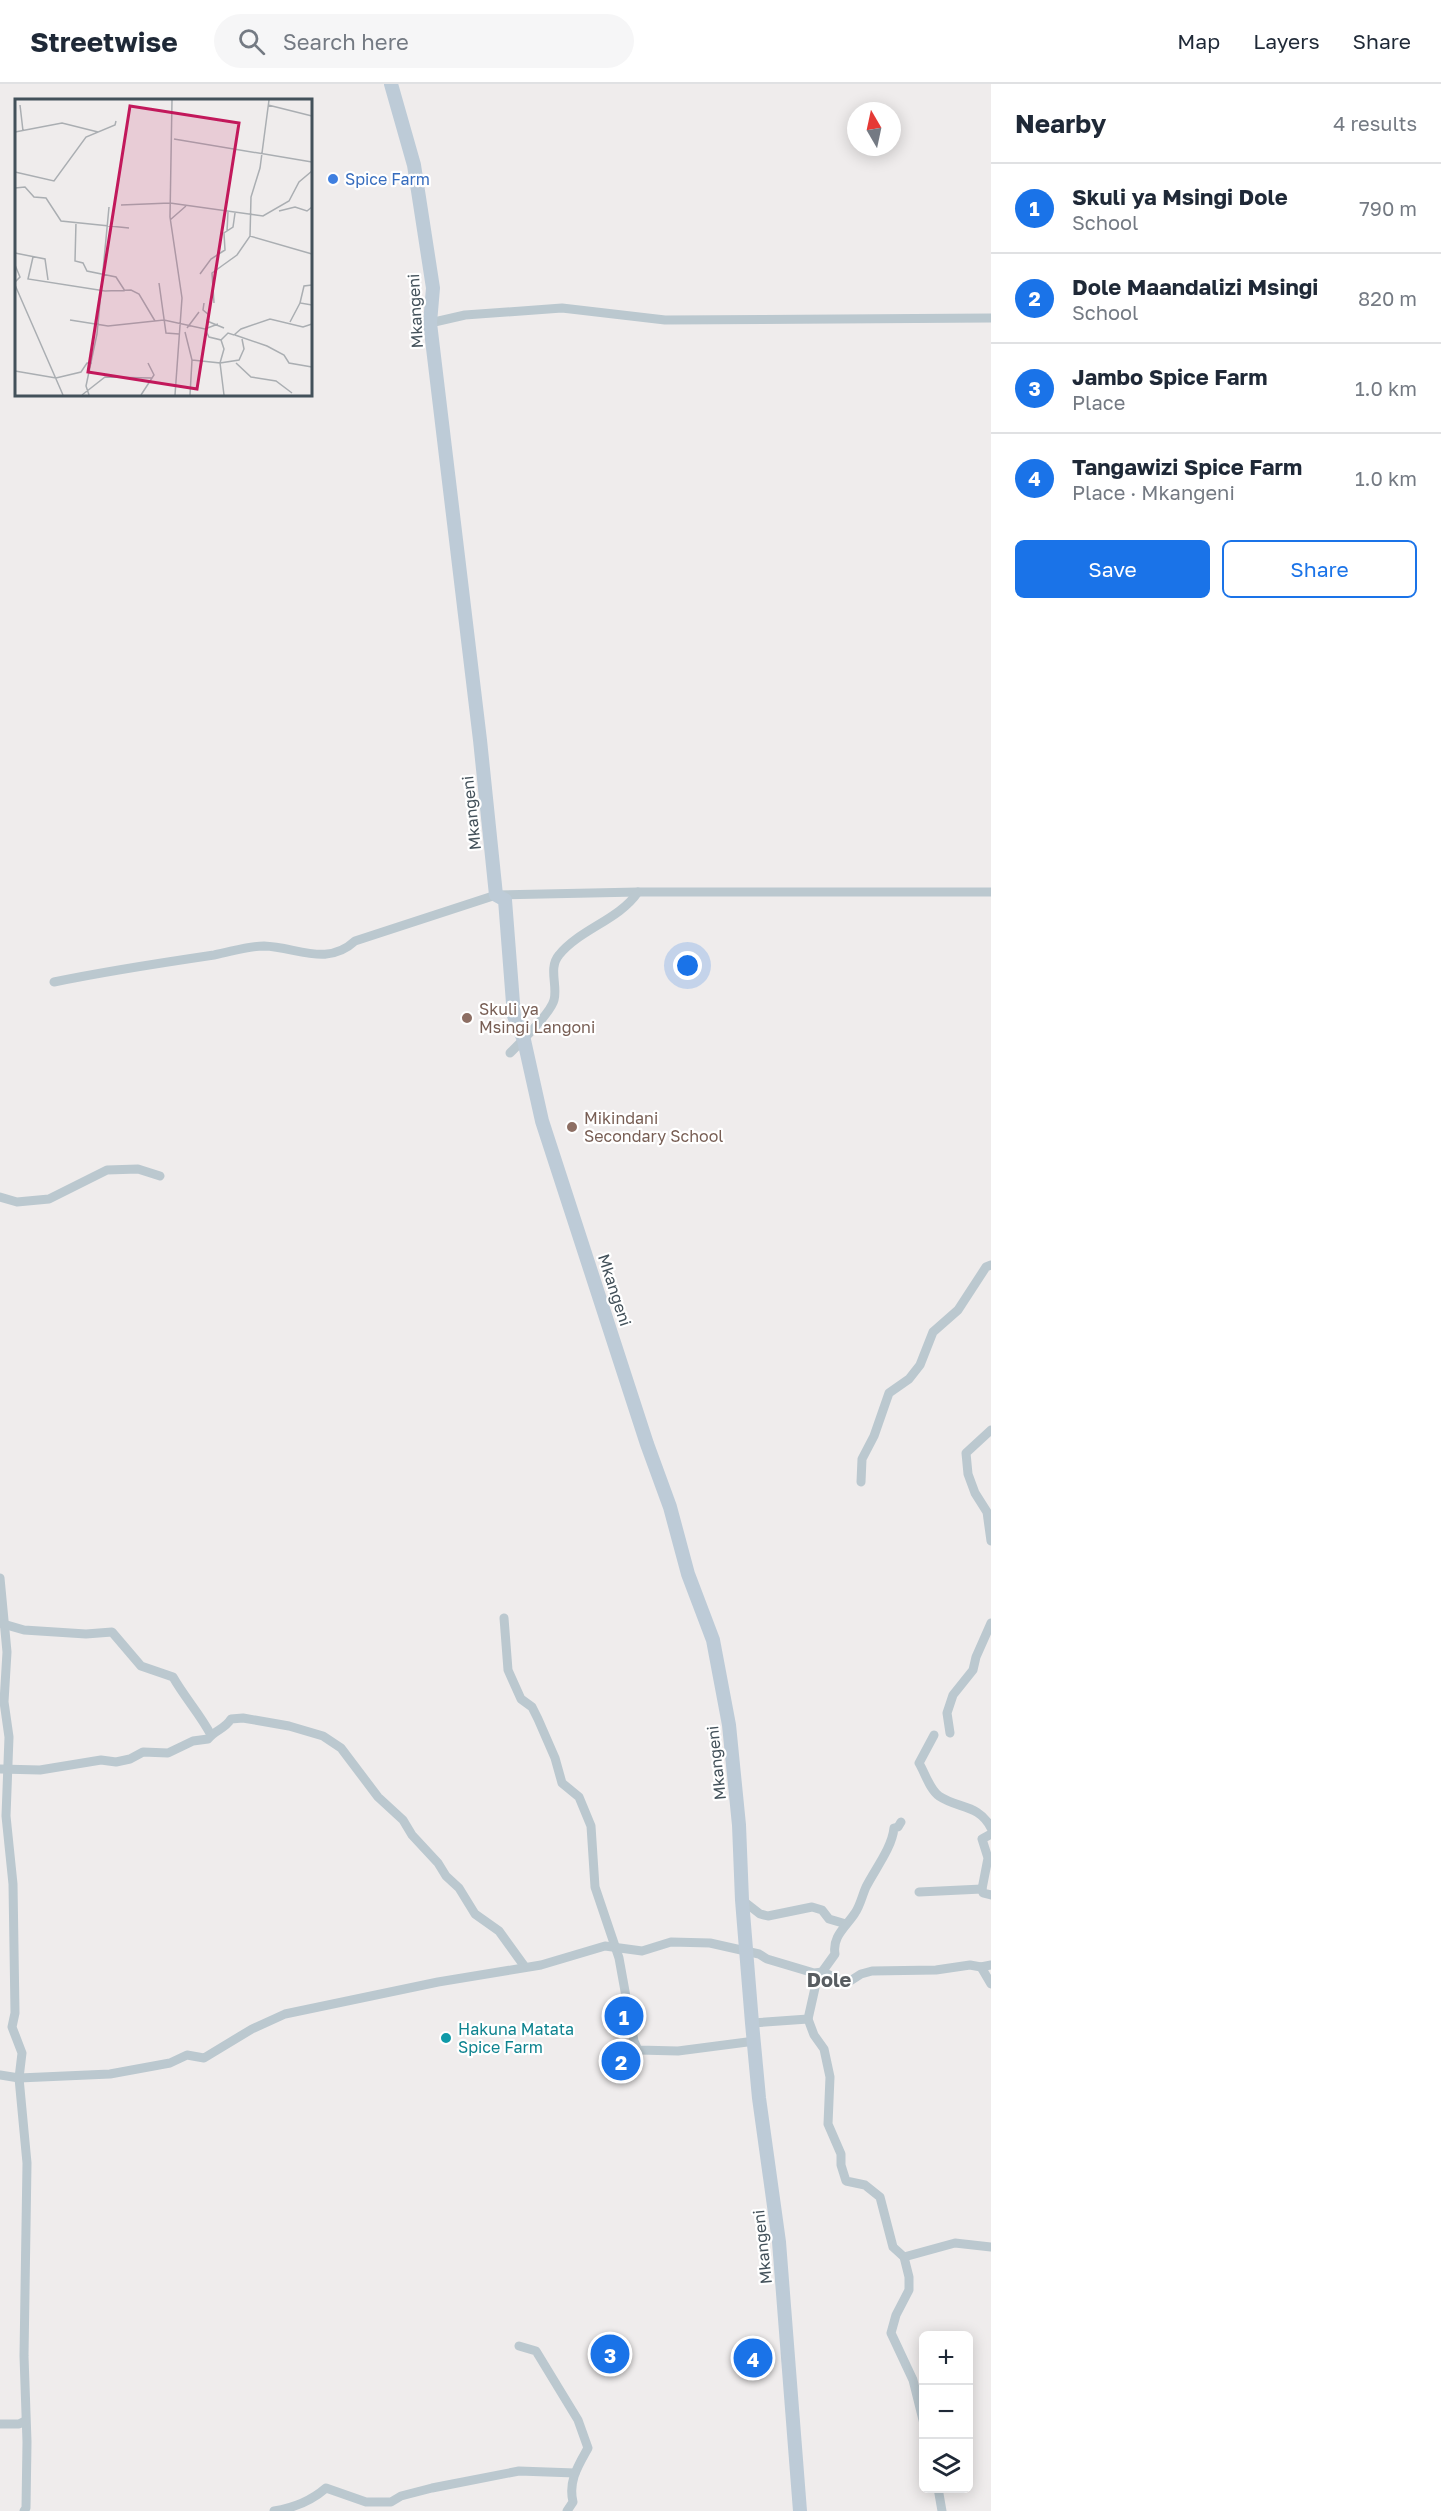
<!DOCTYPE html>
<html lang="en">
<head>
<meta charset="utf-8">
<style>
	body { margin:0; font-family:"Golos Text",sans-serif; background:#f6f6f7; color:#1f2937 }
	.controls { position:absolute; right:18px; bottom:18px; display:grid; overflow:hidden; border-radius:9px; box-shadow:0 3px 15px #0003 }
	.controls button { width:54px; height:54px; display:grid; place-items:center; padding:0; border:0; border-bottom:2px solid #e0e1e3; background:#fff; color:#1f2937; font:30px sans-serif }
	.compass { position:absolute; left:847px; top:18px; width:54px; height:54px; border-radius:50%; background:#fff; box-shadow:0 3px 15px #0003; rotate:351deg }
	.you { position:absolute; left:688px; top:882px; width:21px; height:21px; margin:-15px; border:4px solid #fff; border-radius:50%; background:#1a73e8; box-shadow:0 0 0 9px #1a73e833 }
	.badge { display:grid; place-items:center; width:39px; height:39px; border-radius:50%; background:#1a73e8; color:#fff; font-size:20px; font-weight:700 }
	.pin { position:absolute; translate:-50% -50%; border:3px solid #fff; box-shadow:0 2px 6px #0006 }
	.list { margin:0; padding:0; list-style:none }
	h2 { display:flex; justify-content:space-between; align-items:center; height:78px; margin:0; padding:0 24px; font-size:26px }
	h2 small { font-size:20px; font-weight:400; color:#747a83 }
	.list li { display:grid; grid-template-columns:39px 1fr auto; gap:18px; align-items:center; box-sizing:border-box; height:90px; padding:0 24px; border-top:2px solid #e0e1e3 }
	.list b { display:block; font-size:22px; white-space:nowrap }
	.list p { margin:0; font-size:20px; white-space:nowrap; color:#747a83 }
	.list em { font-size:20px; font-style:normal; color:#747a83 }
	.actions { display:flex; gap:12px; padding:18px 24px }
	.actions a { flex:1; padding:14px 0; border:2px solid #1a73e8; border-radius:9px; text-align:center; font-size:21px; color:#1a73e8 }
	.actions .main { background:#1a73e8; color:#fff }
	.icon { flex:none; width:33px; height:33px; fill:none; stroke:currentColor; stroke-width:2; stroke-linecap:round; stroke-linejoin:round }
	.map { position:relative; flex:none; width:991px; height:2427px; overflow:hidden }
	header { display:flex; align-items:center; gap:36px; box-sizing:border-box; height:84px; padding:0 30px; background:#fff; border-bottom:2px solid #e0e1e3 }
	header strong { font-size:28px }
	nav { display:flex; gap:33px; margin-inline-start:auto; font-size:21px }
	.search { width:420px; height:54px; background:#f6f6f7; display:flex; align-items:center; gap:15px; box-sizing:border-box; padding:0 21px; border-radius:33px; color:#747a83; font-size:22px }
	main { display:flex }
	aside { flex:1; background:#fff }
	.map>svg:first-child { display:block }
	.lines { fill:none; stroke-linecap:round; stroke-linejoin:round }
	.street { stroke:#bbc8cf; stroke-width:9 }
	.secondary { stroke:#bdcbd7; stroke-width:14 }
	.shop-dot { fill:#3f7fe0; stroke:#fff; stroke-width:2 }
	.education-dot { fill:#8d6e63; stroke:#fff; stroke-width:2 }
	.culture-dot { fill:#0f9aa8; stroke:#fff; stroke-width:2 }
	.labels { text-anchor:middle; stroke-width:4.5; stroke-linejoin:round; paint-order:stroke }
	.shop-label { font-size:16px; fill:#366cbe; stroke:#fff; text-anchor:start }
	.street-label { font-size:16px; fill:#43515a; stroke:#fff }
	.education-label { font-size:16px; fill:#785e54; stroke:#fff; text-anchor:start }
	.culture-label { font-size:16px; fill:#0d838f; stroke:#fff; text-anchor:start }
	.quarter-label { font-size:20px; font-weight:bold; fill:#585d61; stroke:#fff }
	.inset-road { fill:none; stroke:#aaaeb2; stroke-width:1.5 }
	.view { fill:#c2185b; fill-opacity:0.15; stroke:#c2185b; stroke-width:3 }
	.inset-edge { fill:none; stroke:#43515a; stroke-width:3 }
</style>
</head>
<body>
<header>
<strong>Streetwise</strong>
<div class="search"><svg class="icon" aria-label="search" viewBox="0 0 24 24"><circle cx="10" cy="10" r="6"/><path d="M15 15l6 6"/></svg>Search here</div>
<nav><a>Map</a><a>Layers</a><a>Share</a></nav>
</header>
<main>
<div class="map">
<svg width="991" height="2427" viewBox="0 0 991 2427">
	<rect width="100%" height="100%" fill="#efecec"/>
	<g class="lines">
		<g class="street">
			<polyline points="430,239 465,231 562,224 665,236 991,234"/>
			<path d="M 54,898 C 107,887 160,879 214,871 C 231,868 246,862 264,862 C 297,863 327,883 355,857 L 496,811 L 638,808 L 991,808"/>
			<path d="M 510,969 C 520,959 551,929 554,916 C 558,902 548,884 559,871 C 580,845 619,836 638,808"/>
			<polyline points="0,1113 17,1118 49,1115 107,1086 138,1085 160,1092"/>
			<polyline points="991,1346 966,1369 968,1390 975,1409 987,1428 991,1457"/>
			<polyline points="861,1398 862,1375 874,1352 889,1309 909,1295 920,1281 933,1248 958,1226 986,1183 991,1181"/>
			<polyline points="0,1494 7,1568 4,1618 9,1653 6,1732 13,1800 15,1929 12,1943 22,1969 19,1994 27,2079 24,2272 27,2358 26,2424 24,2427"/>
			<polyline points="504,1534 508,1586 521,1615 532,1623 538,1635 555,1674 562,1699 579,1713 591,1742 595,1803 619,1874 634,1957 638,1966 678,1967 755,1957"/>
			<path d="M 0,1539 L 24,1546 L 86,1550 L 112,1548 L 141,1582 L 173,1593 C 185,1614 200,1630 211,1651"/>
			<polyline points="950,1649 947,1629 953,1611 973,1586 976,1573 991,1539"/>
			<path d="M 934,1651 L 919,1679 C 925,1689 930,1706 939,1712 C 958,1725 979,1720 991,1744"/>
			<path d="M 0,1685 L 40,1686 L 101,1676 L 116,1678 L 130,1675 L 143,1668 L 168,1669 L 193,1657 L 208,1655 C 215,1646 225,1645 231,1635 L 243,1634 L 289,1642 L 323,1652 L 341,1664 L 378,1713 L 403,1736 L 412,1751 L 438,1779 L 446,1792 L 459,1804 L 475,1830 L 499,1847 L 525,1883"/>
			<polyline points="991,1750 982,1755 988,1774 982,1805 983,1809 991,1811"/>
			<polyline points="919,1808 982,1805"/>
			<polyline points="742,1816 760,1830 768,1832 812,1823 822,1826 829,1835 846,1840"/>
			<polyline points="981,1883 991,1900"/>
			<polyline points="808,1935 814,1951 824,1965 830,1993 828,2040 841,2070 841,2081 846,2097 865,2101 880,2113 893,2163 904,2173 909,2193 909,2206 896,2231 891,2249 913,2296 924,2340"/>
			<path d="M 752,1939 L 808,1935 L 817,1895 L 835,1870 C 832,1852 846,1843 855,1829 C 860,1822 862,1812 866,1803 C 875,1785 892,1764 894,1744 L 898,1743 L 901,1738"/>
			<polyline points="0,1991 19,1994 110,1990 170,1979 187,1971 204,1974 252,1945 285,1930 438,1898 541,1881 605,1862 642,1867 671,1858 710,1859 759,1870 767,1875 814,1889 823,1888 847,1899 861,1890 872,1887 936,1886 970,1881 981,1883 991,1881"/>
			<polyline points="904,2173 955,2159 991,2163"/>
			<path d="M 519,2262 L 536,2267 L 578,2336 L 588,2364 C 578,2382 568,2397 573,2418 L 567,2427"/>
			<polyline points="0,2340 19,2340 25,2337"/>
			<polyline points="938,2404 942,2427"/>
			<path d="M 274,2427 C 294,2424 311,2417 326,2404 L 366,2418 L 391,2418 L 401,2412 L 432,2404 L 519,2387 L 575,2389"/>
		</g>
		<polyline class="secondary" points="391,0 414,81 433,204 430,239 480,656 496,811 505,816 514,932 524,956 542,1037 647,1360 670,1423 688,1490 713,1556 729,1641 739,1741 742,1816 752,1939 759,2014 779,2158 800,2427"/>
	</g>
	<circle class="shop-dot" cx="333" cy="95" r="6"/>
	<g class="education-dot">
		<circle cx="467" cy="934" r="6"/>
		<circle cx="572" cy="1043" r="6"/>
	</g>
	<circle class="culture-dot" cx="446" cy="1954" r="6"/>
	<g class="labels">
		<g class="shop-label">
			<text x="345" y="101">Spice Farm</text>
		</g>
		<g class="street-label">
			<text transform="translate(415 227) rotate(-93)" y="6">Mkangeni</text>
			<text transform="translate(471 729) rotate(-96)" y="6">Mkangeni</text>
			<text transform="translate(615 1206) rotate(72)" y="6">Mkangeni</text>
			<text transform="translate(716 1679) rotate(-96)" y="6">Mkangeni</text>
			<text transform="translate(762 2163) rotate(-96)" y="6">Mkangeni</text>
		</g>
		<g class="education-label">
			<text x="479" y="931">Skuli ya<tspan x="479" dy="18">Msingi Langoni</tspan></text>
			<text x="584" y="1040">Mikindani<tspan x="584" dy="18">Secondary School</tspan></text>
		</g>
		<g class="culture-label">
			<text x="458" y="1951">Hakuna Matata<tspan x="458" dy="18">Spice Farm</tspan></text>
		</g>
		<g class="quarter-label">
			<text x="829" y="1903">Dole</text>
		</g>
	</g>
	<g transform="translate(15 15)">
		<rect width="297" height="297" fill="#efecec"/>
		<path class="inset-road" d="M 157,1 L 155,118 L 167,199 L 160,296M 5,6 L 8,32M 253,6 L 297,17M 0,33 L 47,24 L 83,33M 159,40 L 297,63M 0,73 L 39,82 L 71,38 L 100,26 L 101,22M 0,89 L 10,88 L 19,98 L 31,99 L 46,122 L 114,129M 106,106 L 155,104 L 248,117 L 274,102 L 284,83 L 297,72M 264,112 L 280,108 L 292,112 L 297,108M 155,121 L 171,107M 61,123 L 60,162 L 68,164 L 72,172 L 101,178 L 110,192M 212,132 L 213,113M 235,137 L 236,98 L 245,69 L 254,1M 0,154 L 30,160 L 33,181M 18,158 L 13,180 L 90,192 L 116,191 L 124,195 L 140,222M 0,166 L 5,178 L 0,183M 185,175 L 196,160 L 210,151 L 209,134 L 218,128 L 220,114M 144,184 L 151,234 L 164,235M 0,186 L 48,296M 297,186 L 289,187 L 285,204 L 297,206M 189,204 L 188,211 L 194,216 L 192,222 L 209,229M 199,204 L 197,174 L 222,156 L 235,137 L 297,155M 55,221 L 93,227 L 149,221 L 190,230 L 203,225M 275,223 L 285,204M 172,229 L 184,213M 190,230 L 194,238 L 206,241 L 209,250 L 205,264M 170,233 L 177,261 L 175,296M 220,236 L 252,247 L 269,256 L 274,264 L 297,268M 206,241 L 213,234 L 219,236 L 226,230 L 255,220 L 288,228 L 297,225M 177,261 L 205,264 L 209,296M 205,264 L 224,261 L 229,250 L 227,240M 221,264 L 236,278 L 261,282 L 277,294M 0,272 L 41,279 L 66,273 L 72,264 L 77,264M 67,296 L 90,278 L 137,279M 74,296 L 71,287 L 82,235 L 94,108M 126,296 L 139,276 L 133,264"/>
		<path class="view" d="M 115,7 L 224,24 L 182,290 L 73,273 Z"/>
		<rect width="297" height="297" class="inset-edge"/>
	</g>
</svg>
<div class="controls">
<button>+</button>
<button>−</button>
<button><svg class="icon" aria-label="layers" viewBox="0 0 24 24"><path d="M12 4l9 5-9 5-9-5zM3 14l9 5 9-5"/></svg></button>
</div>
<svg class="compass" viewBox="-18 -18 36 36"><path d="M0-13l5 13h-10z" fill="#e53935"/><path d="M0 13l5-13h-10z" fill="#747a83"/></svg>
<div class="you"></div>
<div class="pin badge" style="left:624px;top:1932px">1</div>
<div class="pin badge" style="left:621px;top:1977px">2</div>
<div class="pin badge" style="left:610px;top:2270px">3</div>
<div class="pin badge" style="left:753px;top:2274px">4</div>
</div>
<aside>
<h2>Nearby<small>4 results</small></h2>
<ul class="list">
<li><span class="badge">1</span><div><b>Skuli ya Msingi Dole</b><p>School</p></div><em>790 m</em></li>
<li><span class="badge">2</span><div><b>Dole Maandalizi Msingi</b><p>School</p></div><em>820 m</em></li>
<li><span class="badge">3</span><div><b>Jambo Spice Farm</b><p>Place</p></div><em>1.0 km</em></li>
<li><span class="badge">4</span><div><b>Tangawizi Spice Farm</b><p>Place · Mkangeni</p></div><em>1.0 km</em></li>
</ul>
<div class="actions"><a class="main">Save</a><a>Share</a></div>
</aside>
</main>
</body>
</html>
